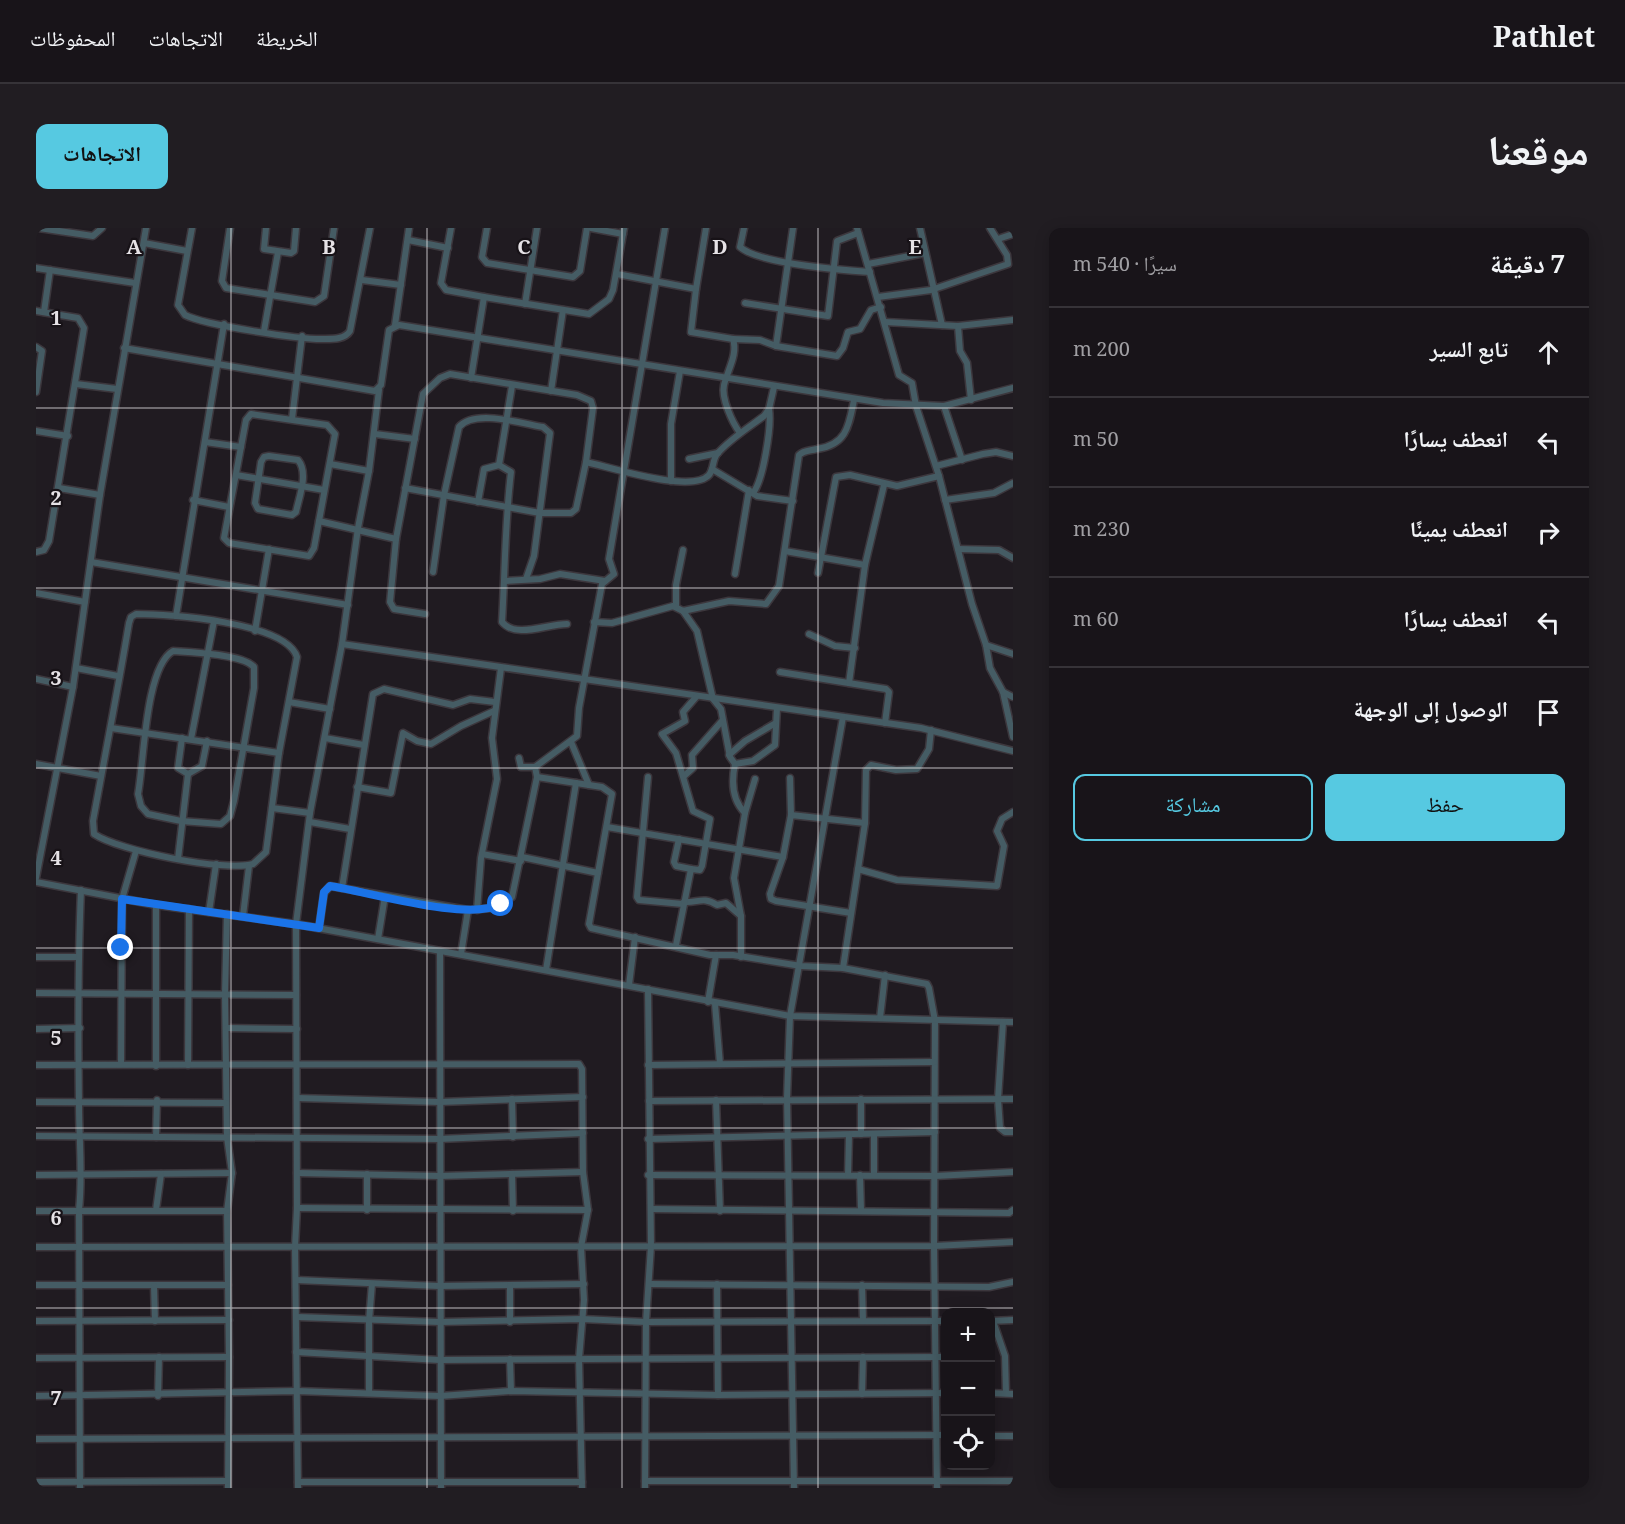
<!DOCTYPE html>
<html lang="ar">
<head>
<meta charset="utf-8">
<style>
	body { margin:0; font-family:Georgia,"Noto Naskh Arabic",serif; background:#211d22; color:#f1f3f6; direction:rtl }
	.controls { position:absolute; right:18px; bottom:18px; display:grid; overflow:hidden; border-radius:12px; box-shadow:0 3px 15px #0003 }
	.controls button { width:54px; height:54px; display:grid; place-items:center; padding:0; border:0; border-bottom:2px solid #363338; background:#181419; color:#f1f3f6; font:30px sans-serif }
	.stop { position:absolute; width:18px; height:18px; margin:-14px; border:4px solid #1a73e8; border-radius:50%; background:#fff }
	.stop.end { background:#1a73e8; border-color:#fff; box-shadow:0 2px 6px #0008 }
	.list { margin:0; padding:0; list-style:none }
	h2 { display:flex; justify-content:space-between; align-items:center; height:78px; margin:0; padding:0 24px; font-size:26px }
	h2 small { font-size:20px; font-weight:400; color:#9f9ea2 }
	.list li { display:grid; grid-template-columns:39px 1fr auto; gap:18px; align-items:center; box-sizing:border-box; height:90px; padding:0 24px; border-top:2px solid #363338 }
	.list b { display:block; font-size:22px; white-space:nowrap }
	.list em { font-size:20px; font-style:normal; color:#9f9ea2 }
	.actions { display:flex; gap:12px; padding:18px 24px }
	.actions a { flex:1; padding:14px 0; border:2px solid #56c9e1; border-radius:12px; text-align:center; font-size:21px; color:#56c9e1 }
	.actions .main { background:#56c9e1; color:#111 }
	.icon { flex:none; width:33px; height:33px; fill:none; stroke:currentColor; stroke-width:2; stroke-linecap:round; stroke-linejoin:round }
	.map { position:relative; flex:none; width:977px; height:1260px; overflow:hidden; direction:ltr; border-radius:12px }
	header { display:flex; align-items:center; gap:36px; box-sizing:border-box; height:84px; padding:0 30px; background:#181419; border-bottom:2px solid #363338 }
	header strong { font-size:28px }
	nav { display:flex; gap:33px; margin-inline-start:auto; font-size:21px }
	.intro { display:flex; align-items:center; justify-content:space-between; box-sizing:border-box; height:144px; padding:0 36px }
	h1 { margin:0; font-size:42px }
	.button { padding:15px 27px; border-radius:12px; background:#56c9e1; color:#111; font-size:21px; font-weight:700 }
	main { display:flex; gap:36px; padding:0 36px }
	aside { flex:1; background:#181419; border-radius:12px; box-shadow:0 3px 15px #0003 }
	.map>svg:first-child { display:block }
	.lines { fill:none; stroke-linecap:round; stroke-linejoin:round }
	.minor-casing { stroke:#3c373d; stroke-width:9 }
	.minor { stroke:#455c64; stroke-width:6 }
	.route { stroke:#1a73e8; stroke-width:8 }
	.grid { fill:none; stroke:#e6e2e6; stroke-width:1.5; stroke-opacity:0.55 }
	.grid-label { font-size:20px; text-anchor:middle; font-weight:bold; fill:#e6e2e6; stroke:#171217; stroke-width:4.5; stroke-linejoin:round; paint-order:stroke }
</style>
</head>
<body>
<header>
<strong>Pathlet</strong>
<nav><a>الخريطة</a><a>الاتجاهات</a><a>المحفوظات</a></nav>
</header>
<div class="intro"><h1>موقعنا</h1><a class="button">الاتجاهات</a></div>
<main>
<aside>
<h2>7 دقيقة<small>سيرًا · 540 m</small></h2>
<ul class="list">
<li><svg class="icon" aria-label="ahead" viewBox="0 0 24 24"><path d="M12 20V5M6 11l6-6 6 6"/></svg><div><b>تابع السير</b></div><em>200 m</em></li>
<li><svg class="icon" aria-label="left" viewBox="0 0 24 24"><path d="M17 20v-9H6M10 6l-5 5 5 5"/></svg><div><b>انعطف يسارًا</b></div><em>50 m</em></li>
<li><svg class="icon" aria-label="right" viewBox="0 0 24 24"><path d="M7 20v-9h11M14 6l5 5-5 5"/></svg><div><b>انعطف يمينًا</b></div><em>230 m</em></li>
<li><svg class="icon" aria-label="left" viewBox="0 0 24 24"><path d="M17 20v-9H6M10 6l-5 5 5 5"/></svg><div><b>انعطف يسارًا</b></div><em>60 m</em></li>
<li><svg class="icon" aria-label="arrive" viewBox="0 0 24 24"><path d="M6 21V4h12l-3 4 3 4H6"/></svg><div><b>الوصول إلى الوجهة</b></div></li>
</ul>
<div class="actions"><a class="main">حفظ</a><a>مشاركة</a></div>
</aside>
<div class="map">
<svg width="977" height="1260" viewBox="0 0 977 1260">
	<rect width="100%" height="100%" fill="#201b21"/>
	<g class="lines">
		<defs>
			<g id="minor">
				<polyline points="3,0 57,8 66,0"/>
				<path d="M 156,0 L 142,77 L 149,87 C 168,97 266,112 289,111 C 298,111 309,111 314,103 L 334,0"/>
				<polyline points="194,0 186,53 190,60 279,74 288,68 298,0"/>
				<polyline points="230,0 228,21 255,25 258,23 260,0"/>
				<polyline points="415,0 405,55 410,62 448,69"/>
				<polyline points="451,0 446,29 451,35 537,49 544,43 551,0"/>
				<polyline points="555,0 587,6"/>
				<path d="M 708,0 L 704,19 C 723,36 806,42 834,44"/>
				<polyline points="821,0 863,147 876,155 880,178 903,248 936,376 950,417 954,440 967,464 977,509"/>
				<polyline points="884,0 906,97"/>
				<polyline points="962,11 977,6"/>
				<polyline points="372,12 412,20"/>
				<polyline points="108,15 151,23"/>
				<polyline points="832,36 889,25"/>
				<polyline points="0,40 99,55"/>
				<path d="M 581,46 L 660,61 L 655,104 L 697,111 C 702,126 692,141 688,157 C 685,170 696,194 704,205"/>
				<polyline points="326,52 365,57"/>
				<polyline points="660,61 670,0"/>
				<polyline points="842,69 895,62 972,36 971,27 954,0"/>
				<polyline points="709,75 792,88 801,13 822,5"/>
				<polyline points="489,76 501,0"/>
				<polyline points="0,83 42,90 48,100 13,313 8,322 0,324"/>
				<polyline points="8,84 14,42"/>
				<polyline points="849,94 922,98 977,92"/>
				<polyline points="359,97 373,0"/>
				<polyline points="922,98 924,123 931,135 935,172"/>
				<polyline points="228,103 242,24"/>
				<polyline points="697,111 724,112 740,118 757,0"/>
				<polyline points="740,118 801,128 807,120 812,104 824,101 835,82 845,79"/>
				<polyline points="0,119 6,123 0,164"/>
				<polyline points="88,120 339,163 345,157 353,102 363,97 847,175 908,178 977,160"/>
				<polyline points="435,150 448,69 553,86 573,71 577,62 588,0"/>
				<polyline points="40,156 81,161"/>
				<path d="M 476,158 L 463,237 L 475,244 C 469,293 469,344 466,394 C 480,411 510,396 531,396"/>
				<polyline points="515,163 527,82"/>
				<polyline points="908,178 926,232"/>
				<polygon points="215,186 291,197 299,206 278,320 273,328 193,315 188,310 210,192"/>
				<polyline points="256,191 266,108"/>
				<polyline points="0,203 32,208"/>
				<polyline points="339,206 379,211"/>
				<polyline points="169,214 205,219"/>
				<path d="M 233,228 L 262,232 C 273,245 263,269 260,284 L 256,287 L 222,281 L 219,275 L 225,234 L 228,229 Z"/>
				<polyline points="653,231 682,225"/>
				<path d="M 550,234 C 574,239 656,266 673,247 C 678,241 676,233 681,226 C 694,211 712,200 728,188 L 733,181 L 738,159"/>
				<polyline points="294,236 333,243"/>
				<polyline points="900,238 947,226 960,224 977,228"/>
				<polyline points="676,241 721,268 757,273"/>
				<polyline points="200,247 288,262"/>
				<polyline points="635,253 635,196 644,143"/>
				<polyline points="23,260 64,267"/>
				<polyline points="369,260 504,285 535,285 540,281 550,234 557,180 555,173 541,167 414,146 404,150 387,166 360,311 354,374 358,381 389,386"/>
				<path d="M 717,265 C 727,253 736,198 733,181"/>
				<polyline points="157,272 193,279"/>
				<polyline points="909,272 958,265 977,255"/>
				<polyline points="442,274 448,241 463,237"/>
				<polyline points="283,293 360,311"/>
				<polyline points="922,321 963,322 977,330"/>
				<polyline points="749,323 829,337"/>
				<polyline points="55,334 312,377"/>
				<path d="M 397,344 L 408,267 L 423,199 C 438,181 484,195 507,199 L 514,205 L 498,328 L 490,351"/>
				<polyline points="782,345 800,249 814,247 861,258 903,248"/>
				<polyline points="699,346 713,262"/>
				<polyline points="469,353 504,351 524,346 569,353"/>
				<polyline points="0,365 49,374"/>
				<polyline points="640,379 640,357 647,322"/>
				<polyline points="647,383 661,403 677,471 685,481 694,529 699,536 717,533 739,517 741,480"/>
				<path d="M 100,386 C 133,386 250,394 261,429 L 243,525 L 230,624 L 217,636 C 189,644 83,623 58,606 L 57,593 C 69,527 82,461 93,395 L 95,389 Z"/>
				<polyline points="140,388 188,96"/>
				<path d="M 558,394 L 576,395 L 637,378 L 647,383 L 693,373 L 730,376 L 743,358 L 763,227 C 768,222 773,223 781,221 C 811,217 813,197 818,172"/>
				<polyline points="219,403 233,321"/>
				<polyline points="773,406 799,418 819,420"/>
				<polyline points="306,416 885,500 977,523"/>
				<polyline points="950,417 977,426"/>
				<path d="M 137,423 C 155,424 207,426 218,439 L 218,460 L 198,573 L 194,588 L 185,596 L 145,593 L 112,586 L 105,578 L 102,566 C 108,535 109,439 137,423 Z"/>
				<polyline points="40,440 82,448"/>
				<polyline points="744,444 850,461 853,464 849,495"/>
				<polyline points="0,451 37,459"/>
				<polyline points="813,455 829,337 848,257"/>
				<polyline points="967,464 977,469"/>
				<polyline points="253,474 294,481"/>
				<polyline points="75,500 243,525"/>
				<polyline points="146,510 142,540 152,546 166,538 171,513"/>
				<polyline points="289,510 328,517"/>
				<polyline points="155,511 178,393"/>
				<polyline points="535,514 553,557"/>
				<polyline points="693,527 709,513 738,496"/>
				<polyline points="0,536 65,548"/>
				<path d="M 699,536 C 695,555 696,572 709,585"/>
				<polyline points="499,539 541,508 543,480 566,356 578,346 573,331 629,0"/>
				<polyline points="648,548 657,540 656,527 686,493"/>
				<polyline points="501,549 566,559 576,566 553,696 555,700 674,727 697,727 765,738 807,740 891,756 893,760 899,793 898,1018 901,1260"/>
				<polyline points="612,549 601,669 603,672 647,676"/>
				<polyline points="754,550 755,587"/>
				<polyline points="321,559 355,565 367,505 381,513 395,516 425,498 458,483"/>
				<polyline points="236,580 274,585"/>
				<polyline points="274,594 314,601"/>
				<polyline points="571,599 747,629"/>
				<polyline points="446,626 485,633"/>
				<polyline points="486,629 562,645"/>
				<polyline points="142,631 152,546"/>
				<polyline points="655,641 664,642 666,638 674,591 657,583 640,525 626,506 649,493 647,484 660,469"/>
				<polyline points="822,641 861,652 961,658 968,618 961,603 966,591 977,584"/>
				<polyline points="0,650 37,459 64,267 110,0"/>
				<polyline points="0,654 120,677 260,696 754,788 977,794"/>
				<polyline points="306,660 337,466 348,461 417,477 434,471 459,474"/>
				<path d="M 648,674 C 662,675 667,668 681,677 L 690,675 L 705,688"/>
				<polyline points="120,677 120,838"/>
				<polyline points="441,682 445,630 461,551 456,510 465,440"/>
				<polyline points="173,684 180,636"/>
				<polyline points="815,685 740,673 735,671 734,666 747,629 755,587 829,595"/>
				<polyline points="191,686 189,766 191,909 196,945 191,983 193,1129 192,1260"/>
				<polyline points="207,688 213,638"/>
				<polyline points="283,700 288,665 294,658 432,682 456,680 476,669 501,549 499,539 485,539 483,530"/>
				<polyline points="342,711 349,668"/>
				<polyline points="640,717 655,641 640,638 638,634 643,611"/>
				<polyline points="404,723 405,1260"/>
				<polyline points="425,726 432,682"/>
				<polyline points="0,729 42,729"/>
				<polyline points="705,729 705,688 698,650 709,585 719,551"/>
				<polyline points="807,740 829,595 830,542 835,537 860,542 881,541 893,521 895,502"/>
				<polyline points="510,742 540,555"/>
				<polyline points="593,757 599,709"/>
				<polyline points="0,765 260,767"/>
				<polyline points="672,774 680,727"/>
				<polyline points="679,776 684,836"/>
				<polyline points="844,790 849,747"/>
				<polyline points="967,794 962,871 964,900 969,904 977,904"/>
				<polyline points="190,800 261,801"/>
				<polyline points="0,801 44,800"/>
				<polyline points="85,836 86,671 100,623"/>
				<polyline points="0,837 543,836 546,841 547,944 552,982 545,1019 548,1072 543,1131 546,1260"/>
				<polyline points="152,837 153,681"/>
				<polyline points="612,837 898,834"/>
				<polyline points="261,870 404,874 547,869"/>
				<polyline points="476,871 477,909"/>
				<polyline points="680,872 684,983"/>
				<polyline points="613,873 977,871"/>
				<polyline points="0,874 190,875"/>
				<polyline points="825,906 825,871"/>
				<polyline points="838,906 838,947"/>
				<polyline points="0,908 403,911 547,905"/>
				<polyline points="120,909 121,872"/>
				<polyline points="612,911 899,904"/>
				<polyline points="261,945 403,948 547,944"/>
				<polyline points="331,946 331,982"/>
				<polyline points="476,946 477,983"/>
				<polyline points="0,947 196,945"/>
				<polyline points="612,947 899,948 977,944"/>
				<polyline points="812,947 813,907"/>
				<polyline points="824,947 825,982"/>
				<polyline points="261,980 552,982"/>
				<polyline points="615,981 973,985 977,982"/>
				<polyline points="120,982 125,946"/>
				<polyline points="0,983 191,983"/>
				<polyline points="0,1019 898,1018 977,1014"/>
				<polyline points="260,1052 403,1058 548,1056"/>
				<polyline points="614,1056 953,1059 977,1054"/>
				<polyline points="681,1056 682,1167"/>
				<polyline points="0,1057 192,1057"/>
				<polyline points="826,1057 827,1092"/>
				<polyline points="118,1058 119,1093"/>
				<polyline points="474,1058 474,1094"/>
				<polyline points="261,1089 404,1094 546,1091 610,1094 909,1093"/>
				<polyline points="0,1093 193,1092"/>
				<polyline points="954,1093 977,1092"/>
				<polyline points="957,1093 969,1128 970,1165"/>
				<polyline points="260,1124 404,1132 909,1129"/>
				<polyline points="0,1130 193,1129"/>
				<polyline points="474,1131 475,1163"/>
				<polyline points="333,1165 333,1093 336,1056"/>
				<polyline points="954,1165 977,1166"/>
				<polyline points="826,1166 827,1129"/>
				<polyline points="0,1168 261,1163 404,1168 475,1163 682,1167 909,1165"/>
				<polyline points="122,1168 123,1129"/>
				<polyline points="954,1208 977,1208"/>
				<polyline points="0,1211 909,1207"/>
				<polyline points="609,1253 977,1253"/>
				<polyline points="0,1254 191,1253"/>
				<polyline points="262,1254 546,1254"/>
				<path d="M 44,1260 L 43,982 C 47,945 43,914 43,877 C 42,806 42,733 45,662"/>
				<polyline points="262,1260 259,1019 261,980 260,696 274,585 306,416 322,300 333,243 343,162"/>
				<polyline points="609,1260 610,1094 615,1018 612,761"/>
				<polyline points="758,1260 751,870 754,788 807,489"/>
			</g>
		</defs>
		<use href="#minor" class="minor-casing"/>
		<use href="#minor" class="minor"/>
	</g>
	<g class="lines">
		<path class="route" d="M 85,720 L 86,671 L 283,700 L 288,664 L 294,658 C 333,664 433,694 465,676"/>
	</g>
	<path class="grid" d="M 195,0 L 195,1260M 391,0 L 391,1260M 586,0 L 586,1260M 782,0 L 782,1260M 0,180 L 977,180M 0,360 L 977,360M 0,540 L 977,540M 0,720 L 977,720M 0,900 L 977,900M 0,1080 L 977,1080"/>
	<g class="grid-label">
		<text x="98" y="26">A</text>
		<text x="293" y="26">B</text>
		<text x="488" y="26">C</text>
		<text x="684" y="26">D</text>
		<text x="879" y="26">E</text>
		<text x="20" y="97">1</text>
		<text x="20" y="277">2</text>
		<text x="20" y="457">3</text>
		<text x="20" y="637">4</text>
		<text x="20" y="817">5</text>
		<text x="20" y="997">6</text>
		<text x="20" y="1177">7</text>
	</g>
</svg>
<div class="controls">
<button>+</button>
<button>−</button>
<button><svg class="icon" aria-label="locate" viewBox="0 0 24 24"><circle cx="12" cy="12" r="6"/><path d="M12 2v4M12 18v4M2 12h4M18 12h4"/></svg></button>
</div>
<div class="stop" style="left:465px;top:676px"></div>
<div class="stop end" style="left:85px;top:720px"></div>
</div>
</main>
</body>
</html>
